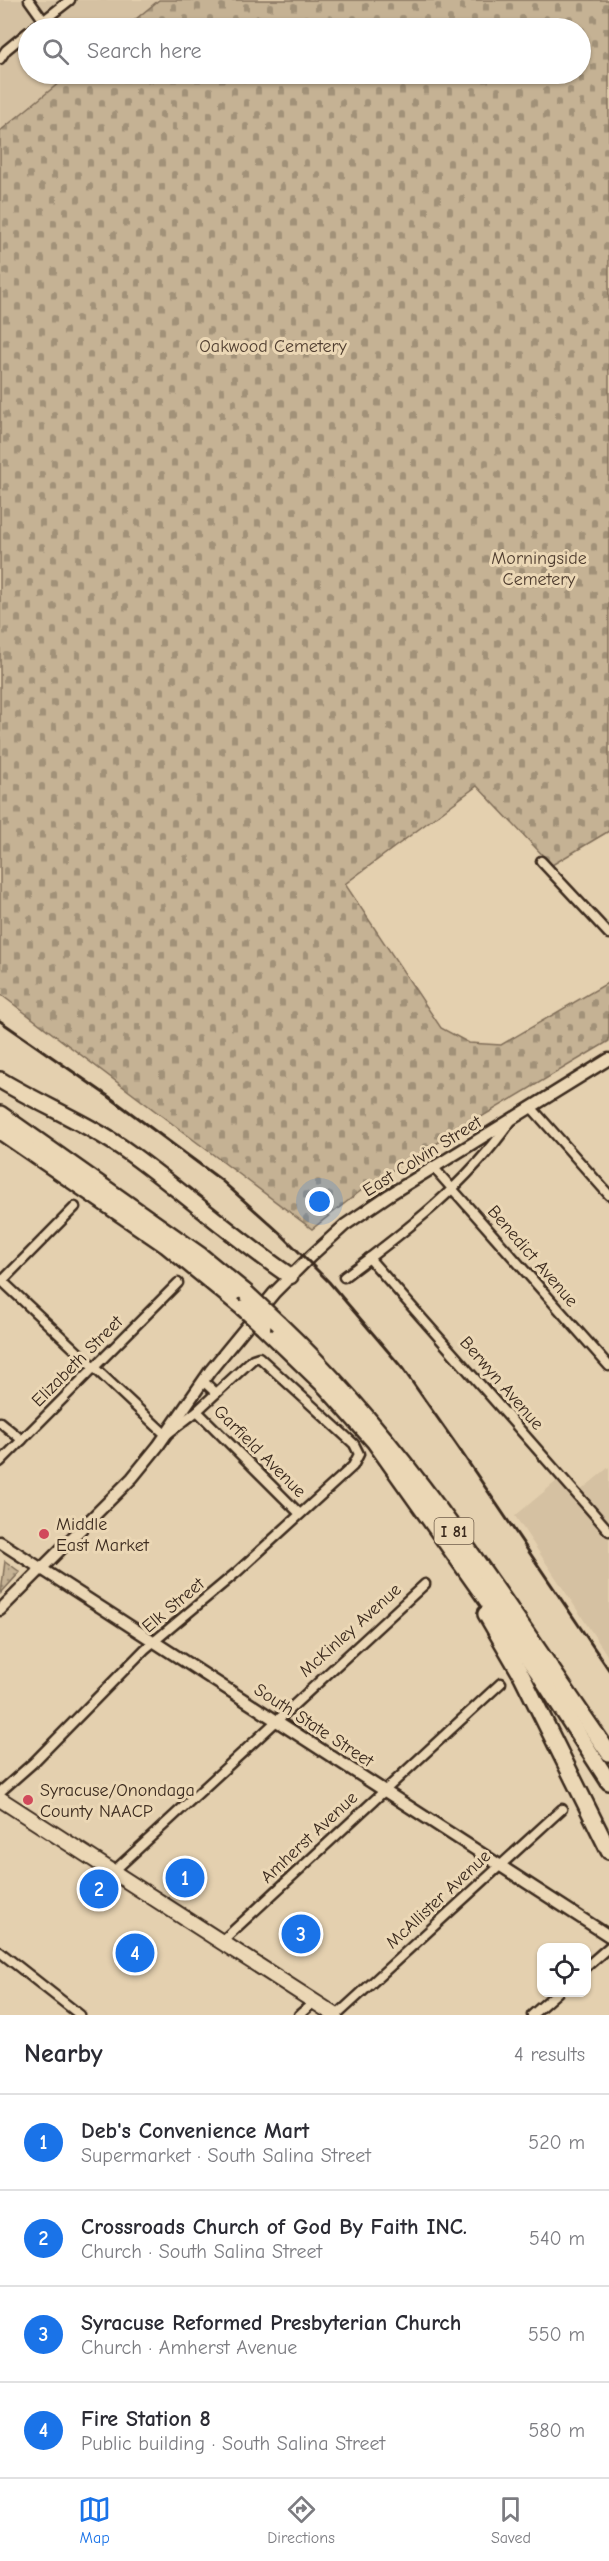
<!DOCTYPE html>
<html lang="en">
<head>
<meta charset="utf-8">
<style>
	body { margin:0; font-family:"Comic Neue",sans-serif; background:#f2f2f3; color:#2b2b33 }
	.controls { position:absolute; right:18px; bottom:18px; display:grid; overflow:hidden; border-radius:12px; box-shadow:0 2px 4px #0004 }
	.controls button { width:54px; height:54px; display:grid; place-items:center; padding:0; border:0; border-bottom:2px solid #e1e1e2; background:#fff; color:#2b2b33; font:30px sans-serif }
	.you { position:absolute; left:320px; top:1202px; width:21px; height:21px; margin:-15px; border:4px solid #fff; border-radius:50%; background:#1a73e8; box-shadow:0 0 0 9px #1a73e833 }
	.badge { display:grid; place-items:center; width:39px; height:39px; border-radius:50%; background:#1a73e8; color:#fff; font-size:20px; font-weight:700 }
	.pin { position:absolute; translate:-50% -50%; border:3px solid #fff; box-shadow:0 2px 6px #0006 }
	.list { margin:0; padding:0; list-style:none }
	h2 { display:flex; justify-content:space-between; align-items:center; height:78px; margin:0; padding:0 24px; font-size:26px }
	h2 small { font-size:20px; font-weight:400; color:#7c7c81 }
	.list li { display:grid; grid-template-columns:39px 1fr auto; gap:18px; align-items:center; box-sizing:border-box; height:96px; padding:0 24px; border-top:2px solid #e1e1e2 }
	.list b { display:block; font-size:22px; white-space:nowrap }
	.list p { margin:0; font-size:20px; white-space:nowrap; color:#7c7c81 }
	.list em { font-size:20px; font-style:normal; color:#7c7c81 }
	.icon { flex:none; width:33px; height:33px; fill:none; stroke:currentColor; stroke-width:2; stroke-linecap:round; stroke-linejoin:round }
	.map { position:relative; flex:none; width:609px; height:2015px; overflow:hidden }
	.search { position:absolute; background:#fff; box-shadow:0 2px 4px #0004; left:18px; right:18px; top:18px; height:66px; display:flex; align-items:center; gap:15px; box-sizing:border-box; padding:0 21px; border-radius:33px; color:#7c7c81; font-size:22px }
	.sheet { height:462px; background:#fff }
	nav { display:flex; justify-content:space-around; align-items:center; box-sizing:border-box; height:84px; border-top:2px solid #e1e1e2; background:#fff; font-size:16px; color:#7c7c81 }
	nav a { display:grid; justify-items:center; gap:3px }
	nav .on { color:#1a73e8 }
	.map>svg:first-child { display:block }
	.built { fill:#d5c1a2 }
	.green { fill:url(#green-dots); stroke:#806e59; stroke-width:1.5 }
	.cemetery { fill:url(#cemetery-stones); stroke:#806e59; stroke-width:1.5 }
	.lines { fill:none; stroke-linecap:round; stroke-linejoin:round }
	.minor-casing { stroke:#3b2a1e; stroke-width:13 }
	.tertiary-casing { stroke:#3b2a1e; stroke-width:15 }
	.primary-casing { stroke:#3b2a1e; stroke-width:18 }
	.motorway-casing { stroke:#3b2a1e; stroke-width:20 }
	.minor { stroke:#ebd7b5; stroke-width:8 }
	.tertiary { stroke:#ebd7b5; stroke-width:10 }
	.primary { stroke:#ebd7b5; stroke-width:14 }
	.motorway { stroke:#ebd7b5; stroke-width:15 }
	.rail { stroke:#3b2a1e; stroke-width:3 }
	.motorway-bridge-casing { stroke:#3b2a1e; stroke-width:20; stroke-linecap:butt }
	.motorway-bridge { stroke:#ebd7b5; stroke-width:15 }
	.poi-dot { fill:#d1495b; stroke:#ebd7b5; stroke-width:2 }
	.labels { text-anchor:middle; stroke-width:6; stroke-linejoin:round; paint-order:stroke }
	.shield { fill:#ebd7b5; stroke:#705e4b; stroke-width:1.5 }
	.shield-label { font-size:16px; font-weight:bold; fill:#3b2a1e }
	.park-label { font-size:18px; fill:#503e30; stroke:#ebd7b5 }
	.street-label { font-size:18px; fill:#3b2a1e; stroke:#ebd7b5 }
	.poi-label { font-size:18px; fill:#3b2a1e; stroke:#ebd7b5; text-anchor:start }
</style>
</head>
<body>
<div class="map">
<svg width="609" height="2015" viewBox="0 0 609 2015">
	<defs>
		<pattern id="green-dots" width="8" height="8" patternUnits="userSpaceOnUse" patternTransform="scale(1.5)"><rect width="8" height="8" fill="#c5b294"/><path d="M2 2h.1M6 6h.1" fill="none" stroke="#a19178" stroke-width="1.8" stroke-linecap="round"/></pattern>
		<pattern id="cemetery-stones" width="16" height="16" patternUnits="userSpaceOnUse" patternTransform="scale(1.5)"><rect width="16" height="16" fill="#c5b294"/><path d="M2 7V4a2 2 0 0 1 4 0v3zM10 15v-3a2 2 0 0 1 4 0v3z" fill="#a19178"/></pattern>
	</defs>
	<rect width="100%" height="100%" fill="#e4d0af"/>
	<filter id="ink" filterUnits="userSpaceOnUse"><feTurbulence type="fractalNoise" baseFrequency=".0167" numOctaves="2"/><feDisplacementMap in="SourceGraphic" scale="12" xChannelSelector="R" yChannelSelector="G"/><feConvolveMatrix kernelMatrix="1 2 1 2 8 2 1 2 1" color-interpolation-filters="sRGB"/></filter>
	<g filter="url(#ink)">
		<g class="built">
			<polygon points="0,0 159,0 125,28 28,28 28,74 70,74 0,131"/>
			<polygon points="609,1467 609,1658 515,1516 558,1480 573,1497"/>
		</g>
		<polygon class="green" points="5,1561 20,1572 1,1593"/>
		<polygon class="cemetery" points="159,0 609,0 609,831 552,865 477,786 345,884 441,1028 469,1043 501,1045 609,982 609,1041 372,1182 312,1229 0,994 0,131 70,74 580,74 580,28 125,28"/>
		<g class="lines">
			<defs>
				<g id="minor">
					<polyline points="29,0 44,21"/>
					<polyline points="34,28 70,0"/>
					<polyline points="0,59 6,50 28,32"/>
					<polyline points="541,861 609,934"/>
					<polyline points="531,1107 609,1195"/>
					<polyline points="433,1167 609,1366"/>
					<polyline points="369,1258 609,1531"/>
					<path d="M 344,1277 C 406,1231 466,1185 511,1121"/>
					<polyline points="0,1279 166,1435 197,1411 253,1359 259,1357 354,1444 359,1454 353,1466 237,1572 145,1649 33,1763 0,1792"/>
					<polyline points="2,1281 75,1207"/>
					<polyline points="203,1381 216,1393"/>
					<polyline points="197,1411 300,1514"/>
					<polyline points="0,1422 22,1440"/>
					<polyline points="0,1462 178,1283"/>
					<polyline points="113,1872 425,1584"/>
					<polyline points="221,1942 501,1683"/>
					<polyline points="0,1952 80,2015"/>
					<polyline points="586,1967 609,1947"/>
					<polyline points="299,2015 314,2002"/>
					<polyline points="337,2015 562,1809"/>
					<polyline points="532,2015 558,1992"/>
				</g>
				<g id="tertiary">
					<polyline points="0,1542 609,1936"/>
					<polyline points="0,1610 132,1478 158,1446 210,1371 274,1293 311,1256 345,1225 389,1195 609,1059"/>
				</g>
				<polyline id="primary" points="0,1799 335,2015"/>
				<g id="motorway">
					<path d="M 0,1080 C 43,1106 90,1124 131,1154 C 185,1193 235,1239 290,1276"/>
					<polyline points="0,1114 201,1256 245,1292"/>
					<polyline points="0,1131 166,1245 243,1308"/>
					<path d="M 279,1324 C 410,1448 506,1606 609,1753"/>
					<polyline points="263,1326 326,1387 374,1441 538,1672 609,1782"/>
					<polyline points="486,1614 522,1676 609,1851"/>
				</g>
			</defs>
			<use href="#minor" class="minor-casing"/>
			<use href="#tertiary" class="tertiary-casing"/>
			<use href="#primary" class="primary-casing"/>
			<use href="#motorway" class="motorway-casing"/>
			<use href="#minor" class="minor"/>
			<use href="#tertiary" class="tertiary"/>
			<use href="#primary" class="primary"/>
			<use href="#motorway" class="motorway"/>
			<polyline class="rail" points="0,1021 108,1096 221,1180 280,1233 329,1282 403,1369 458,1447 609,1670"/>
			<defs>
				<g id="motorway-bridge">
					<polyline points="245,1292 279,1324"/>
					<polyline points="243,1308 263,1326"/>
				</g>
			</defs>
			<use href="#motorway-bridge" class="motorway-bridge-casing"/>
			<use href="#motorway-bridge" class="motorway-bridge"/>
		</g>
	</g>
	<g class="poi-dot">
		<circle cx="44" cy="1534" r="6"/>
		<circle cx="28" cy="1800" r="6"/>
	</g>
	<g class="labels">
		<rect class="shield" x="434.5" y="1518" width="39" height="26" rx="4.5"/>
		<g class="shield-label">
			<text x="454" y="1537">I 81</text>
		</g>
		<g class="park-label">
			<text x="273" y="352">Oakwood Cemetery</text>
			<text x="539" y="564">Morningside<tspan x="539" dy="21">Cemetery</tspan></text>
		</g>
		<g class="street-label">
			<text transform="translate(422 1156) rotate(-32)" y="6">East Colvin Street</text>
			<text transform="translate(533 1256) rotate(49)" y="6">Benedict Avenue</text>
			<text transform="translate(77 1361) rotate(-45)" y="6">Elizabeth Street</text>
			<text transform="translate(502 1383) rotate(49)" y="6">Berwyn Avenue</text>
			<text transform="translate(260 1451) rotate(45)" y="6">Garfield Avenue</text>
			<text transform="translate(173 1605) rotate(-40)" y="6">Elk Street</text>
			<text transform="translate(350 1630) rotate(-42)" y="6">McKinley Avenue</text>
			<text transform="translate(314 1725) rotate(33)" y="6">South State Street</text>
			<text transform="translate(309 1837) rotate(-43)" y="6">Amherst Avenue</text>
			<text transform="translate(438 1899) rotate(-43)" y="6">McAllister Avenue</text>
		</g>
		<g class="poi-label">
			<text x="56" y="1530">Middle<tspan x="56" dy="21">East Market</tspan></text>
			<text x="40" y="1796">Syracuse/Onondaga<tspan x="40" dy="21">County NAACP</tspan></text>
		</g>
	</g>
</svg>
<div class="controls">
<button><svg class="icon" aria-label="locate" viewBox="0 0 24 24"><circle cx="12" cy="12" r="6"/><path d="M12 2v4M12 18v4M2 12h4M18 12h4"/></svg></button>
</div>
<div class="you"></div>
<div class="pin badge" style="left:185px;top:1878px">1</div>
<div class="pin badge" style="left:99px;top:1889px">2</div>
<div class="pin badge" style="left:301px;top:1934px">3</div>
<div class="pin badge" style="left:135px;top:1953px">4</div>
<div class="search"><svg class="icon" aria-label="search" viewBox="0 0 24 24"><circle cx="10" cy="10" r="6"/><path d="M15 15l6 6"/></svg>Search here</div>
</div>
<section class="sheet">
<h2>Nearby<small>4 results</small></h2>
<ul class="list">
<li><span class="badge">1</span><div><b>Deb's Convenience Mart</b><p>Supermarket · South Salina Street</p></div><em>520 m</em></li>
<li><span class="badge">2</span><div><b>Crossroads Church of God By Faith INC.</b><p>Church · South Salina Street</p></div><em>540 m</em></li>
<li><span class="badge">3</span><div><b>Syracuse Reformed Presbyterian Church</b><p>Church · Amherst Avenue</p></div><em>550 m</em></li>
<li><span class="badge">4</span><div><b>Fire Station 8</b><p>Public building · South Salina Street</p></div><em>580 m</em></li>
</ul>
</section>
<nav>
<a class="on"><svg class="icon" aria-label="map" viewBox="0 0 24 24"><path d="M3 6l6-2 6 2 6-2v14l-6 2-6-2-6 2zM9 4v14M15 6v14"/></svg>Map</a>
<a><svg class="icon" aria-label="directions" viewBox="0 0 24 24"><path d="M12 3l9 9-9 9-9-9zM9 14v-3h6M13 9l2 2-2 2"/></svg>Directions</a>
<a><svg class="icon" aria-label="saved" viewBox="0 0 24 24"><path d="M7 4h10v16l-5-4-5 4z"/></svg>Saved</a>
</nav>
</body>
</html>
